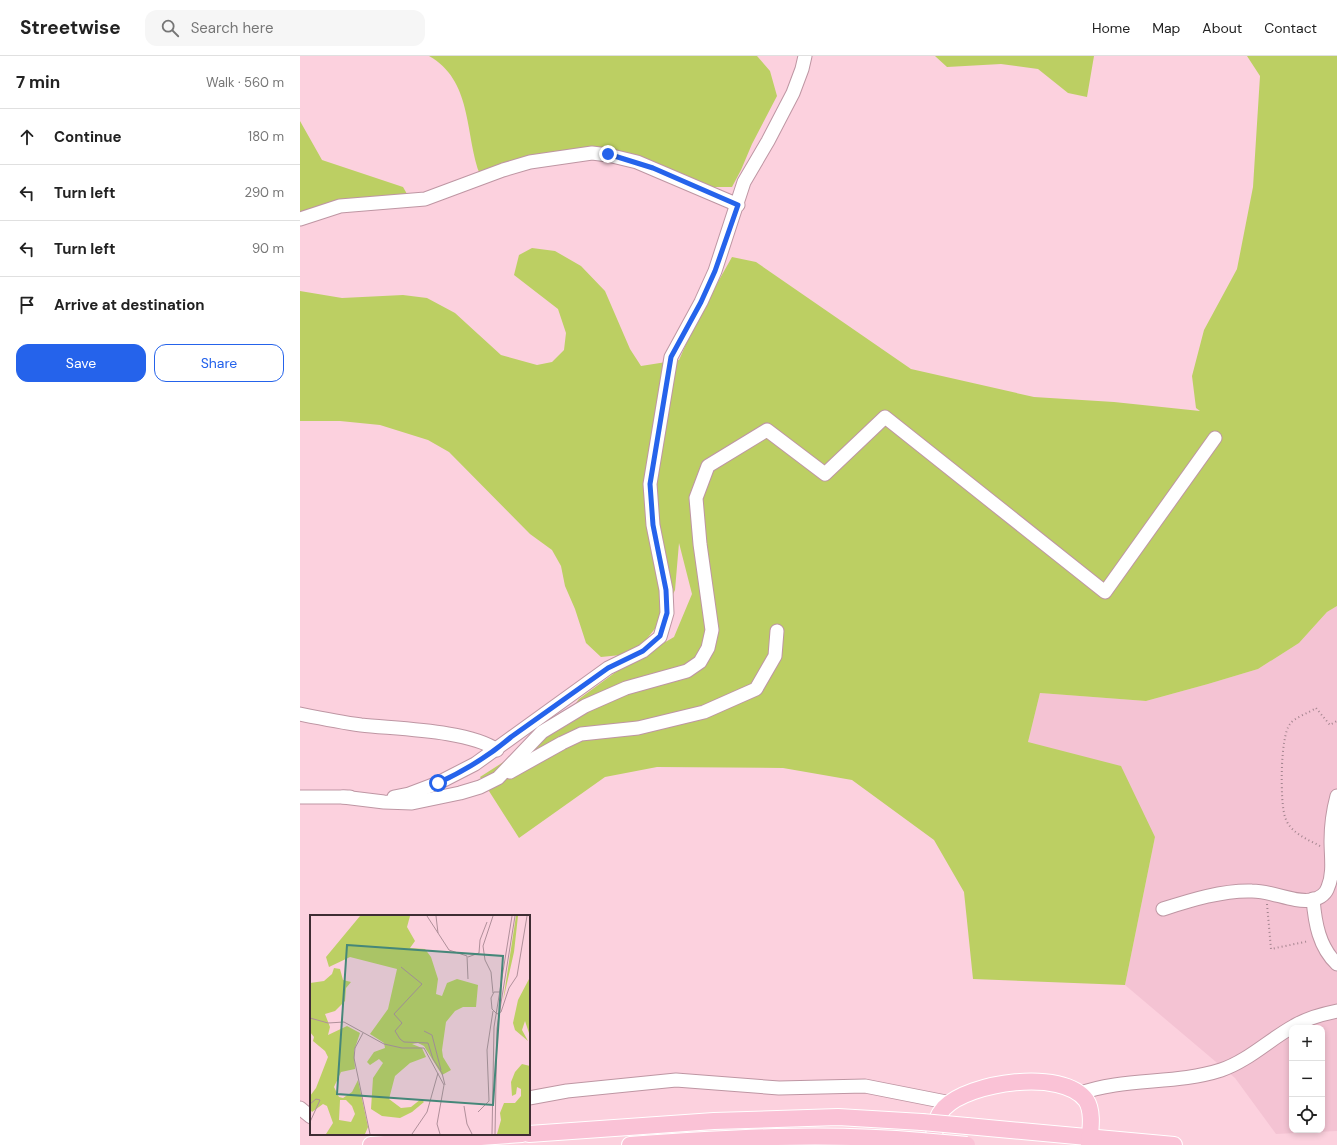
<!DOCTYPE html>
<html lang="en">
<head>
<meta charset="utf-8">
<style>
	body { margin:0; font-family:"DM Sans",sans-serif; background:#f6f6f6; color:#222 }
	.controls { position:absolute; right:12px; bottom:12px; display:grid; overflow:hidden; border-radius:8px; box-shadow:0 2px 6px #0003 }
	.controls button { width:36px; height:36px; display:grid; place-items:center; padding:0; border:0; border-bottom:1px solid #e0e0e0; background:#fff; color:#222; font:20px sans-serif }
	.stop { position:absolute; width:12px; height:12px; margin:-9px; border:3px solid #2563eb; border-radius:50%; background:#fff }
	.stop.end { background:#2563eb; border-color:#fff; box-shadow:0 1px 4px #0008 }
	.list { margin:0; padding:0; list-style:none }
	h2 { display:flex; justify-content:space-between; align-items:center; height:52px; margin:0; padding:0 16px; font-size:17px }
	h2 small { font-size:13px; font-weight:400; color:#767676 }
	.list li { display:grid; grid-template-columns:26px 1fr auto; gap:12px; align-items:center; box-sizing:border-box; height:56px; padding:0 16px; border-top:1px solid #e0e0e0 }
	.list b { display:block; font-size:15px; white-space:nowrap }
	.list em { font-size:13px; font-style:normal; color:#767676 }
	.actions { display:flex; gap:8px; padding:12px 16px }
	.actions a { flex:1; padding:9px 0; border:1px solid #2563eb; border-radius:12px; text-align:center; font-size:14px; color:#2563eb }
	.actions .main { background:#2563eb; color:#fff }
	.icon { flex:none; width:22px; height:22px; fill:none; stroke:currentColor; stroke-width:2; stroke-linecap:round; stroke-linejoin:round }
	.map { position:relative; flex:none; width:1037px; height:1089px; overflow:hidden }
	header { display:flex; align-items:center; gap:24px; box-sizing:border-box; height:56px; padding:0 20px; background:#fff; border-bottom:1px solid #e0e0e0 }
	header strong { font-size:19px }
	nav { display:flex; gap:22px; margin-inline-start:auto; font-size:14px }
	.search { width:280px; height:36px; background:#f6f6f6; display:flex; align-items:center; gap:10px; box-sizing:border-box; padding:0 14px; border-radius:12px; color:#767676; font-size:15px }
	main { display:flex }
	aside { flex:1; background:#fff }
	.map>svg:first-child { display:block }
	.built { fill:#f4c3d3; fill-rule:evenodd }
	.green { fill:#bccf63 }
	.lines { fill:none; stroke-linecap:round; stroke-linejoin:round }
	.minor-casing { stroke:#be96a3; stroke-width:15 }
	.major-casing { stroke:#fff; stroke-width:18 }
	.path { stroke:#a4858f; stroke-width:2; stroke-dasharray:1 3; stroke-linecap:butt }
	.minor { stroke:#fff; stroke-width:13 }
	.major { stroke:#fac2d6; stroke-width:16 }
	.major-bridge-casing { stroke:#fff; stroke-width:18; stroke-linecap:butt }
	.major-bridge { stroke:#fac2d6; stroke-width:16 }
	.route { stroke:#2563eb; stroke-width:5 }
	.inset-road { fill:none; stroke:#b08f9a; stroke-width:1 }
	.view { fill:#458779; fill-opacity:0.15; stroke:#458779; stroke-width:2 }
	.inset-edge { fill:none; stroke:#3e2d33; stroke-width:2 }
</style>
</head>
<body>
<header>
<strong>Streetwise</strong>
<div class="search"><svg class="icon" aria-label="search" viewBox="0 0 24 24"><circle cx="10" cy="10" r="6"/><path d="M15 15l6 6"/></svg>Search here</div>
<nav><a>Home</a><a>Map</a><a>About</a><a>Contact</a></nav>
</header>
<main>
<aside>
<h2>7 min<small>Walk · 560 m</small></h2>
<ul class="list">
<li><svg class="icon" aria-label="ahead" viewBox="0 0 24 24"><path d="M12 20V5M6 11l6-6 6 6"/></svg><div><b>Continue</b></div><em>180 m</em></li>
<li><svg class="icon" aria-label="left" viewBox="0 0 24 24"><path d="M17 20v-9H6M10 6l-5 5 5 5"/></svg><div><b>Turn left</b></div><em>290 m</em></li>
<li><svg class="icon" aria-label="left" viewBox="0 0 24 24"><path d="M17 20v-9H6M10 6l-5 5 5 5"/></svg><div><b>Turn left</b></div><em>90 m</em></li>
<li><svg class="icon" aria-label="arrive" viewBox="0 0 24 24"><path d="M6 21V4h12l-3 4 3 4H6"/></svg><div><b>Arrive at destination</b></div></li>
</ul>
<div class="actions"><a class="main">Save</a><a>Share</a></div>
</aside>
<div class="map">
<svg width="1037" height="1089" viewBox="0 0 1037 1089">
	<rect width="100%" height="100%" fill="#fcd1de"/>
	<path class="built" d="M 1037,550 L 1037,1075 L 976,1078 L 935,1022 L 825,929 L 855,781 L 728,686 L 740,637 L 846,645 L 908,628 L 958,613 L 999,587 L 1027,556 ZM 992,972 L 1022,972 L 1022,1074 L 992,1074 Z"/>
	<g class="green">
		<path d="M 129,0 L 457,0 L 470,15 L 477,40 L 452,88 L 441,114 L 432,131 L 410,131 L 303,96 L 179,116 C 165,76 172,24 129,0 Z"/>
		<polygon points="635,0 794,0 787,41 768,37 738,13 701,8 647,11"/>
		<polygon points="947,0 1037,0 1037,550 1027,556 999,587 958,613 908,628 846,645 740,637 728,686 821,710 855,781 825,929 673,923 664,836 634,784 552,724 483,712 357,711 305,721 219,782 180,721 258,671 279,643 324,610 374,581 392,538 379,487 375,534 358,569 341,590 321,599 301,601 286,587 275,553 265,530 261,510 252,494 230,478 149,396 128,384 80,369 40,365 0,365 0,235 42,242 103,239 127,242 155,257 201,299 237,309 252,306 264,294 266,277 258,253 214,219 219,199 232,192 255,195 281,210 305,235 330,293 341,310 379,304 397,263 432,201 456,206 611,313 734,341 814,346 900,355 896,352 892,320 904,274 937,213 953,131 960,20"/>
		<polygon points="0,65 22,104 103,131 107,138 0,157"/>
	</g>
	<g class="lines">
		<defs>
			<g id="minor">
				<polyline points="0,163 40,150 125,143 203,114 230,106 292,97 308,99 337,106 438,149"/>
				<path d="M 0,658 C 20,662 40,666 61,669 C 96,673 169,674 197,694"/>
				<polyline points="210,716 262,687 281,678 338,672 404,656 456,633 475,600 477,575"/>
				<polyline points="0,741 50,741"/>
				<polyline points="43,741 84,746 112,747 160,737 180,731 198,722 242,676 285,650 326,632 387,615 400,606 408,592 412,574 400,488 396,442 408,410 467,374 525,418 585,361 805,536 915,382"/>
				<polyline points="94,741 109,738 138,727 175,708 308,612 343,595 360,581 367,557 366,534 353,469 350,428 371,301 401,246 415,215 444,126 468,85 493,37 502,13 505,0"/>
				<path d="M 1013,843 C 1015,867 1019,891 1037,908"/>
				<path d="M 863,853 C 891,844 923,834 952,835 C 973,835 992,847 1012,844 C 1020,842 1026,838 1028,831 C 1034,817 1031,800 1031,785 C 1031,770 1033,755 1037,740"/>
				<path d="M 778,1038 C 824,1021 875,1029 921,1014 C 948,1005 970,983 994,970 C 1007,962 1022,958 1037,955"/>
				<polyline points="229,1042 267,1035 376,1024 479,1032 565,1030 651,1047"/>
				<polyline points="0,1052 11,1061"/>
			</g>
			<g id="major">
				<polyline points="667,1070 874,1089"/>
				<polyline points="229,1078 414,1065 538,1061 622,1066"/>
				<polyline points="71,1089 222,1078"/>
				<path d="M 330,1089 C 427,1082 524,1076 621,1085"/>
				<path d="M 635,1089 C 633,1076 635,1062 644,1052 C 669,1026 762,1012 786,1044 C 794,1056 790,1076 789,1089"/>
			</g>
		</defs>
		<use href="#minor" class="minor-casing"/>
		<use href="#major" class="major-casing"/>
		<g class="path">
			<path d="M 1020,790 C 1007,783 990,777 985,761 C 980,746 980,680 990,668 C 995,661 1009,657 1016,652 L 1030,669 L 1037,665"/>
			<polyline points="967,848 971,893 1009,885"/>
		</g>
		<use href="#minor" class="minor"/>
		<use href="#major" class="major"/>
		<defs>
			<g id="major-bridge">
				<polyline points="622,1066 667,1070"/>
				<polyline points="621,1085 667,1089"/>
			</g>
		</defs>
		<use href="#major-bridge" class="major-bridge-casing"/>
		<use href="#major-bridge" class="major-bridge"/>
	</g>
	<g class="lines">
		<path class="route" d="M 138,727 C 164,715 189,700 211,681 L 308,612 L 343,595 L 360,580 L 367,557 L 366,534 L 353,469 L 350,428 L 371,301 L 401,246 L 415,215 L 438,149 L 353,112 L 308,98"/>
	</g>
	<g transform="translate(10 859)">
		<rect width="220" height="220" fill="#fcd1de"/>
		<path d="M 50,1 L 100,1 L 97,12 L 105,26 L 100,33 L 115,34 L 121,42 L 128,64 L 126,79 L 132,81 L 137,68 L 147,64 L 168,70 L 166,92 L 153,92 L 145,96 L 136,107 L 132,135 L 133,142 L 141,155 L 132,160 L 114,131 L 108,128 L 102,129 L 112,133 L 116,142 L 100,148 L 85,161 L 79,184 L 91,193 L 101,192 L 111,184 L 114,187 L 102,197 L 90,203 L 72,201 L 61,194 L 63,163 L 73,148 L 69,144 L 60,150 L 57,147 L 64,137 L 75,133 L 74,128 L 60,119 L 78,94 L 87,54 L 40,42 L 19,52 L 16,42 ZM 206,1 L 208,1 L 204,37 L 193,86 ZM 24,53 L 30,54 L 33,65 L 41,67 L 36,73 L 35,86 L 25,96 L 15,99 L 20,112 L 18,120 L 37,111 L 50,118 L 44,136 L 45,154 L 31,157 L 24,172 L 29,182 L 33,183 L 42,177 L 48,165 L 58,212 L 55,219 L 16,219 L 23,208 L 17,191 L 13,189 L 2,197 L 0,194 L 0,181 L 6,173 L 18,142 L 15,136 L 3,126 L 4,122 L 0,117 L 0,68 L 14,66 L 22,59 ZM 30,185 L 36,185 L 42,191 L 45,199 L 41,207 L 29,205 ZM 219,64 L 220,121 L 215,106 L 212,115 L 218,126 L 205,115 L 203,108 L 208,85 ZM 212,149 L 220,151 L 220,219 L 187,219 L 191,205 L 190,198 L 194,188 L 205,188 L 211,181 L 211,174 L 207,172 L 206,179 L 202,181 L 201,167 L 205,157 Z" fill="#bccf63" fill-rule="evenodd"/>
		<path class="inset-road" d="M 117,1 L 139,35 L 157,41 L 158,64M 126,1 L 128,18M 158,42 L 169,38 L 170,25 L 177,7M 91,52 L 112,69 L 84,99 L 92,108 L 85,116 L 90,124 L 94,127 L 118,128 L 123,144 L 132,158 L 135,170M 191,77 L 184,77 L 181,83 L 182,94 L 187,99 L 191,97 L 199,73 L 207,61 L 217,1M 183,78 L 181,57 L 175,45 L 173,31 L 183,1M 0,103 L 18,108 L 34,107 L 74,129 L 92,133 L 114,133 L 134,170 L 127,209 L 130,219M 114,116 L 122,120 L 131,155M 53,118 L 45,133 L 44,143 L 60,219M 0,189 L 6,184 L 10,185 L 0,207M 154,191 L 157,209 L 162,219M 168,197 L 179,186 L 177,135 L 183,96M 102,219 L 117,197 L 128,158M 182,219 L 184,112 L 202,1M 185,219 L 187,113 L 205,1"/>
		<path class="view" d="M 37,30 L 193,41 L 183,190 L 27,179 Z"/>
		<rect width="220" height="220" class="inset-edge"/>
	</g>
</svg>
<div class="controls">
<button>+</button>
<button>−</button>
<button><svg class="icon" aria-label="locate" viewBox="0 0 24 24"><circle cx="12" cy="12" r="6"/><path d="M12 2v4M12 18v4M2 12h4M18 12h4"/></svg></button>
</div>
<div class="stop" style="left:138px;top:727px"></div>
<div class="stop end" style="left:308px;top:98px"></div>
</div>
</main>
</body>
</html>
